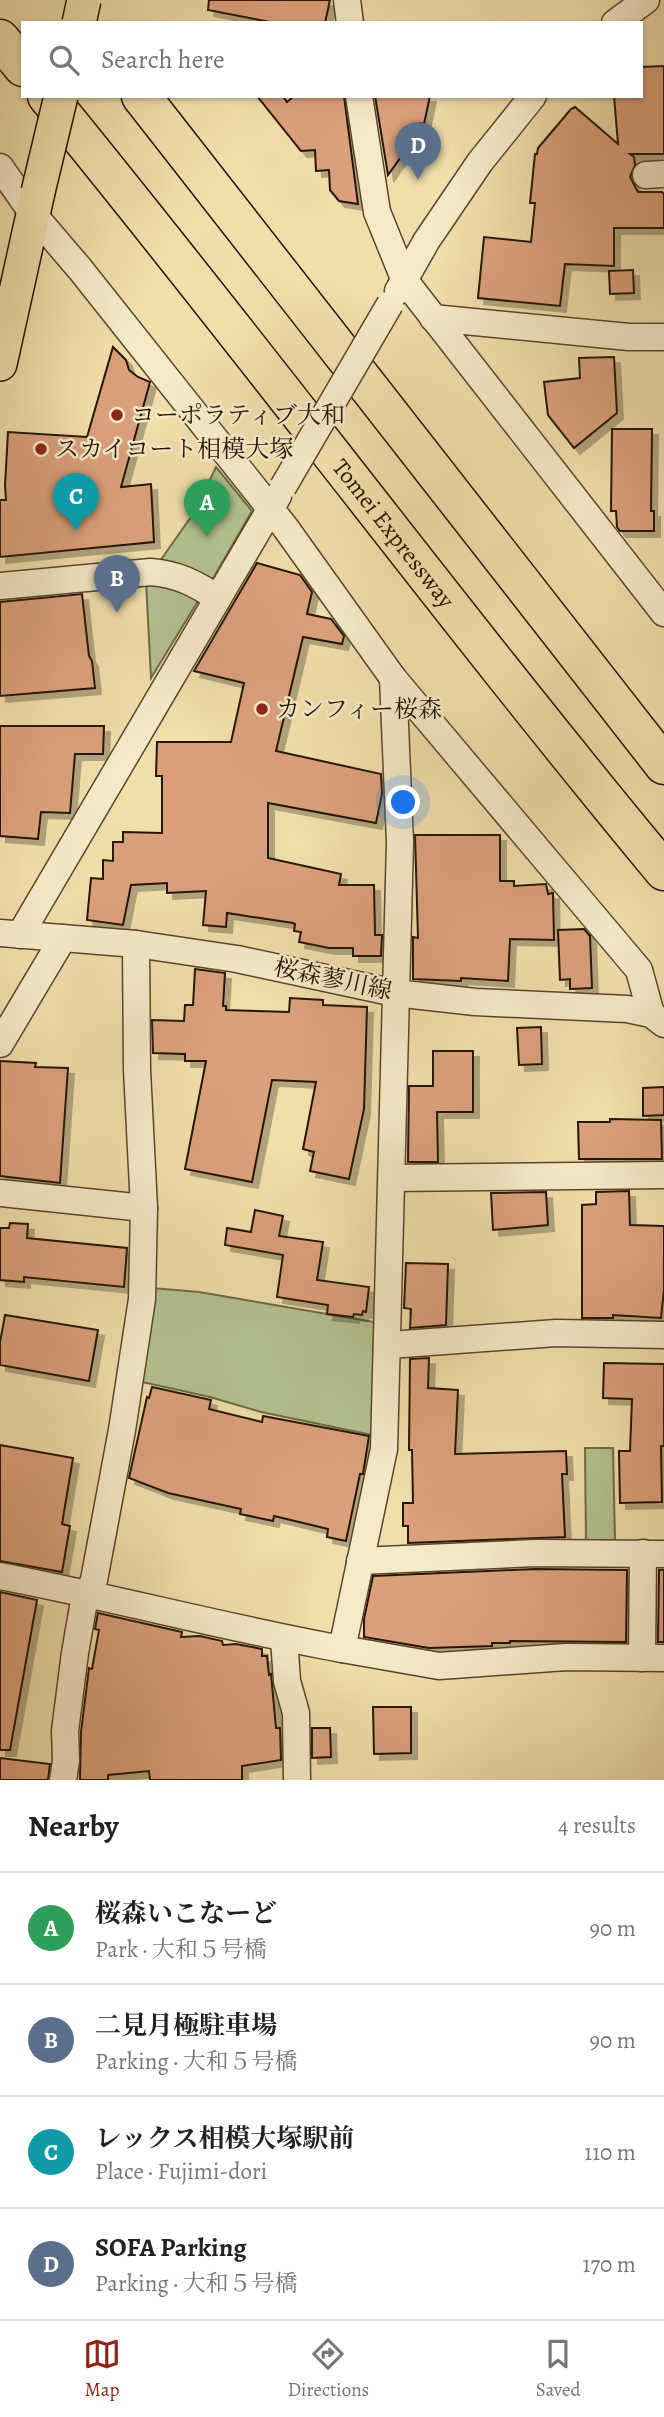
<!DOCTYPE html>
<html lang="en">
<head>
<meta charset="utf-8">
<style>
	body { margin:0; font-family:Alegreya,"Noto Serif JP",serif; background:#f6f6f6; color:#222 }
	.you { position:absolute; left:404px; top:803px; width:24px; height:24px; margin:-18px; border:5px solid #fff; border-radius:50%; background:#1a73e8; box-shadow:0 0 0 10px #1a73e833 }
	.badge { display:grid; place-items:center; width:46px; height:46px; border-radius:50%; background:#8f2418; color:#fff; font-size:23px; font-weight:700 }
	.pin { position:absolute; translate:-50% -58px; filter:drop-shadow(0 2px 4px #0008) }
	.pin::after { content:''; position:absolute; top:37px; width:24px; height:21px; background:inherit; clip-path:polygon(0 0,100% 0,50% 100%) }
	.list { margin:0; padding:0; list-style:none }
	h2 { display:flex; justify-content:space-between; align-items:center; height:91px; margin:0; padding:0 28px; font-size:30px }
	h2 small { font-size:23px; font-weight:400; color:#767676 }
	.list li { display:grid; grid-template-columns:46px 1fr auto; gap:21px; align-items:center; box-sizing:border-box; height:112px; padding:0 28px; border-top:2px solid #e0e0e0 }
	.list b { display:block; font-size:26px; white-space:nowrap }
	.list p { margin:0; font-size:23px; white-space:nowrap; color:#767676 }
	.list em { font-size:23px; font-style:normal; color:#767676 }
	.icon { flex:none; width:38px; height:38px; fill:none; stroke:currentColor; stroke-width:2; stroke-linecap:round; stroke-linejoin:round }
	.map { position:relative; flex:none; width:664px; height:1780px; overflow:hidden }
	.search { position:absolute; background:#fff; box-shadow:0 2px 5px #0004; left:21px; right:21px; top:21px; height:77px; display:flex; align-items:center; gap:18px; box-sizing:border-box; padding:0 24px; border-radius:0px; color:#767676; font-size:26px }
	.sheet { height:539px; background:#fff }
	nav { display:flex; justify-content:space-around; align-items:center; box-sizing:border-box; height:98px; border-top:2px solid #e0e0e0; background:#fff; font-size:19px; color:#767676 }
	nav a { display:grid; justify-items:center; gap:4px }
	nav .on { color:#8f2418 }
	.map>svg:first-child { display:block }
	.green { fill:#b3c28e; stroke:#6d6b47; stroke-width:2 }
	.building { fill:#daa07b; stroke:#271400; stroke-width:2; filter:url(#shadow) }
	.lines { fill:none; stroke-linecap:round; stroke-linejoin:round }
	.minor-casing { stroke:#59462b; stroke-width:29 }
	.major-casing { stroke:#271400; stroke-width:36 }
	.highway-casing { stroke:#271400; stroke-width:41 }
	.minor { stroke:#f5eac8; stroke-width:26 }
	.major { stroke:#f0deab; stroke-width:33 }
	.highway { stroke:#f0deab; stroke-width:38 }
	.minor-bridge-casing { stroke:#59462b; stroke-width:29; stroke-linecap:butt }
	.major-bridge-casing { stroke:#271400; stroke-width:36; stroke-linecap:butt }
	.minor-bridge { stroke:#f5eac8; stroke-width:26 }
	.major-bridge { stroke:#f0deab; stroke-width:33 }
	.poi-dot { fill:#8f2418; stroke:#f5eac8; stroke-width:2.5 }
	.labels { text-anchor:middle; stroke-width:5; stroke-linejoin:round; paint-order:stroke }
	.poi-label { font-size:24px; fill:#271400; stroke:#f5eac8; text-anchor:start }
	.street-label { font-size:24px; fill:#271400; stroke:#f5eac8 }
</style>
</head>
<body>
<div class="map">
<svg width="664" height="1780" viewBox="0 0 664 1780">
	<defs>
		<filter id="shadow"><feDropShadow dx="6" dy="6" stdDeviation="0" flood-color="#0004"/></filter>
	</defs>
	<rect width="100%" height="100%" fill="#f0deab"/>
	<filter id="stains"><feTurbulence type="fractalNoise" baseFrequency=".00286" numOctaves="4"/><feColorMatrix values="0 0 0 0 .2 0 0 0 0 .09 0 0 0 0 .02 0 0 0 .5 -.17"/></filter>
	<radialGradient id="worn" r=".72"><stop offset=".6" stop-color="#630" stop-opacity="0"/><stop offset="1" stop-color="#630" stop-opacity=".3"/></radialGradient>
	<g class="green">
		<polygon points="216,467 252,511 211,582 158,564 195,511"/>
		<polygon points="146,581 201,596 151,678"/>
		<polygon points="152,1288 199,1292 380,1323 377,1436 261,1412 210,1397 142,1382"/>
		<polygon points="585,1448 613,1448 615,1541 586,1542"/>
	</g>
	<g class="building">
		<polygon points="209,0 330,0 325,23 275,23 208,10"/>
		<polygon points="664,66 664,154 630,154 634,157 635,165 630,177 638,192 662,192 664,194 664,228 614,228 614,266 565,264 560,306 478,298 484,237 531,242 535,203 530,203 535,154 537,154 538,148 571,109 575,107 618,144 614,96 642,96 641,67"/>
		<polygon points="257,96 283,96 287,102 294,96 344,96 358,204 339,201 330,190 329,170 316,171 315,150 301,151"/>
		<polygon points="375,96 430,96 424,124 420,123 416,136 388,175"/>
		<polygon points="633,270 634,293 610,294 609,271"/>
		<polygon points="113,347 126,360 129,370 138,377 150,382 121,487 151,484 154,542 0,557 0,500 6,500 5,485 8,432 87,437"/>
		<polygon points="614,357 617,413 574,448 548,415 544,382 580,378 579,358"/>
		<polygon points="612,429 652,429 651,511 654,511 654,531 620,531 617,527 616,511 611,511"/>
		<polygon points="257,563 300,575 312,592 307,614 331,619 344,636 342,644 303,637 276,751 381,774 382,794 376,823 268,803 268,858 341,874 339,885 374,885 375,935 382,935 381,956 353,956 353,948 329,948 299,942 301,932 294,931 295,924 293,923 227,913 226,927 203,925 206,891 167,893 167,883 131,885 123,925 87,920 91,878 103,879 103,860 113,861 113,842 123,842 123,832 162,833 162,776 156,776 157,742 231,742 244,683 194,671"/>
		<polygon points="82,594 89,656 92,661 95,688 0,696 0,602"/>
		<polygon points="0,726 104,726 103,754 75,754 70,813 41,812 38,839 0,836"/>
		<polygon points="415,835 500,835 500,881 514,881 514,886 546,884 548,894 553,893 554,940 510,939 508,981 461,978 461,981 413,979 413,937 418,938"/>
		<polygon points="584,929 590,936 592,988 570,989 570,979 560,980 558,930"/>
		<polygon points="195,969 225,973 223,1006 226,1006 226,1010 289,1012 290,998 323,1000 323,1005 367,1007 364,1109 349,1179 310,1171 314,1152 303,1149 316,1082 272,1080 252,1182 185,1169 206,1061 185,1061 185,1054 153,1053 152,1020 184,1021 185,1005 193,1005"/>
		<polygon points="541,1027 542,1064 519,1065 517,1028"/>
		<polygon points="433,1051 473,1051 473,1112 437,1112 438,1162 408,1162 409,1086 433,1086"/>
		<polygon points="0,1061 36,1063 35,1067 68,1068 60,1183 0,1176"/>
		<polygon points="664,1087 664,1115 643,1116 643,1088"/>
		<polygon points="610,1119 661,1120 662,1159 579,1159 578,1122 610,1122"/>
		<polygon points="629,1191 630,1225 664,1226 664,1289 661,1318 613,1315 613,1318 582,1318 582,1205 596,1204 596,1192"/>
		<polygon points="546,1192 548,1225 493,1230 491,1193"/>
		<polygon points="255,1210 283,1216 279,1236 323,1242 317,1280 369,1287 366,1312 363,1311 362,1315 354,1314 353,1317 327,1314 328,1305 277,1297 283,1255 225,1245 227,1228 251,1232"/>
		<polygon points="10,1223 28,1224 27,1238 127,1248 124,1287 24,1277 24,1282 0,1280 0,1228 9,1228"/>
		<polygon points="406,1263 448,1264 446,1325 410,1328 411,1309 404,1308"/>
		<polygon points="5,1315 98,1330 89,1381 0,1365 0,1342"/>
		<polygon points="429,1358 428,1388 458,1390 455,1454 566,1451 567,1474 562,1474 565,1537 408,1543 408,1526 403,1526 403,1503 413,1503 412,1450 409,1450 410,1359"/>
		<polygon points="604,1363 664,1364 664,1446 661,1446 662,1502 620,1503 619,1451 630,1451 632,1399 603,1398"/>
		<polygon points="152,1387 211,1400 209,1409 262,1422 263,1416 369,1436 363,1474 360,1474 346,1541 327,1537 328,1529 274,1516 273,1521 240,1514 241,1509 168,1493 129,1478 147,1397 149,1398"/>
		<polygon points="0,1445 73,1458 62,1524 70,1526 62,1572 0,1561"/>
		<polygon points="535,1569 627,1570 626,1642 510,1641 510,1643 492,1643 492,1646 429,1648 364,1637 364,1619 373,1576"/>
		<polygon points="659,1570 664,1570 664,1642 658,1642"/>
		<polygon points="0,1592 37,1600 10,1750 0,1750"/>
		<polygon points="98,1613 182,1632 181,1637 200,1636 222,1641 223,1645 236,1644 262,1649 262,1656 267,1656 269,1675 271,1674 276,1728 280,1728 281,1760 242,1766 242,1780 150,1780 149,1771 108,1775 108,1780 80,1780 81,1732 89,1668 92,1669 99,1630 95,1629"/>
		<polygon points="373,1707 411,1707 411,1753 374,1754"/>
		<polygon points="312,1728 330,1728 331,1757 312,1758"/>
		<polygon points="0,1758 50,1764 48,1780 0,1780"/>
	</g>
	<g class="lines">
		<defs>
			<g id="minor">
				<polyline points="347,0 350,23"/>
				<polyline points="615,23 646,0"/>
				<polyline points="359,96 377,212 405,281 664,613"/>
				<polyline points="0,167 33,214 80,269 285,527 393,678 639,970 651,1014"/>
				<polyline points="646,175 664,174"/>
				<polyline points="398,291 427,240 480,162 533,96"/>
				<polyline points="433,318 629,337 664,337"/>
				<path d="M 0,586 L 151,572 C 178,574 196,584 218,598"/>
				<polyline points="0,933 136,944 237,959 395,993 475,1002 627,1009 651,1014 664,1024"/>
				<polyline points="20,935 278,496"/>
				<polyline points="0,1044 63,938"/>
				<polyline points="392,1178 664,1175"/>
				<polyline points="0,1193 144,1208"/>
				<polyline points="389,1345 556,1333 664,1335"/>
				<polyline points="360,1561 535,1553 664,1554"/>
				<path d="M 0,1576 C 115,1598 227,1628 342,1649 L 384,1449 L 400,842 L 393,678"/>
				<polyline points="284,1639 287,1681 296,1713 297,1780"/>
				<polyline points="342,1649 439,1666 566,1657 664,1658"/>
				<polyline points="642,1658 643,1553"/>
				<polyline points="63,1780 66,1761 65,1731 75,1653 83,1607 94,1580 122,1430 142,1299 144,1208 137,1070 136,944"/>
			</g>
			<polyline id="major" points="0,364 38,192"/>
			<g id="highway">
				<polyline points="0,39 23,67"/>
				<path id="s1" d="M 47,96 C 256,351 453,617 664,871"/>
				<polyline points="141,96 664,765"/>
			</g>
		</defs>
		<use href="#minor" class="minor-casing"/>
		<use href="#major" class="major-casing"/>
		<use href="#highway" class="highway-casing"/>
		<use href="#minor" class="minor"/>
		<use href="#major" class="major"/>
		<use href="#highway" class="highway"/>
		<defs>
			<polyline id="minor-bridge" points="283,487 390,304"/>
			<g id="major-bridge">
				<polyline points="79,23 84,0"/>
				<polyline points="38,192 61,96"/>
			</g>
		</defs>
		<use href="#minor-bridge" class="minor-bridge-casing"/>
		<use href="#major-bridge" class="major-bridge-casing"/>
		<use href="#minor-bridge" class="minor-bridge"/>
		<use href="#major-bridge" class="major-bridge"/>
	</g>
	<g class="poi-dot">
		<circle cx="117" cy="415" r="7"/>
		<circle cx="41" cy="449" r="7"/>
		<circle cx="262" cy="709" r="7"/>
	</g>
	<g class="labels">
		<g class="poi-label">
			<text x="131" y="423">コーポラティブ大和</text>
			<text x="55" y="457">スカイコート相模大塚</text>
			<text x="276" y="717">カンフィー桜森</text>
		</g>
		<g class="street-label">
			<text dy="8" stroke="none"><textPath href="#s1" startOffset="558">Tomei Expressway</textPath></text>
			<text transform="translate(333 979) rotate(12)" y="8">桜森蓼川線</text>
		</g>
	</g>
	<rect width="100%" height="100%" filter="url(#stains)"/>
	<rect width="100%" height="100%" fill="url(#worn)"/>
</svg>
<div class="you"></div>
<div class="pin badge" style="left:207px;top:537px;background:#2e9e5b">A</div>
<div class="pin badge" style="left:117px;top:613px;background:#5c6f8a">B</div>
<div class="pin badge" style="left:76px;top:531px;background:#0f9aa8">C</div>
<div class="pin badge" style="left:418px;top:180px;background:#5c6f8a">D</div>
<div class="search"><svg class="icon" aria-label="search" viewBox="0 0 24 24"><circle cx="10" cy="10" r="6"/><path d="M15 15l6 6"/></svg>Search here</div>
</div>
<section class="sheet">
<h2>Nearby<small>4 results</small></h2>
<ul class="list">
<li><span class="badge" style="background:#2e9e5b">A</span><div><b>桜森いこなーど</b><p>Park · 大和５号橋</p></div><em>90 m</em></li>
<li><span class="badge" style="background:#5c6f8a">B</span><div><b>二見月極駐車場</b><p>Parking · 大和５号橋</p></div><em>90 m</em></li>
<li><span class="badge" style="background:#0f9aa8">C</span><div><b>レックス相模大塚駅前</b><p>Place · Fujimi-dori</p></div><em>110 m</em></li>
<li><span class="badge" style="background:#5c6f8a">D</span><div><b>SOFA Parking</b><p>Parking · 大和５号橋</p></div><em>170 m</em></li>
</ul>
</section>
<nav>
<a class="on"><svg class="icon" aria-label="map" viewBox="0 0 24 24"><path d="M3 6l6-2 6 2 6-2v14l-6 2-6-2-6 2zM9 4v14M15 6v14"/></svg>Map</a>
<a><svg class="icon" aria-label="directions" viewBox="0 0 24 24"><path d="M12 3l9 9-9 9-9-9zM9 14v-3h6M13 9l2 2-2 2"/></svg>Directions</a>
<a><svg class="icon" aria-label="saved" viewBox="0 0 24 24"><path d="M7 4h10v16l-5-4-5 4z"/></svg>Saved</a>
</nav>
</body>
</html>
